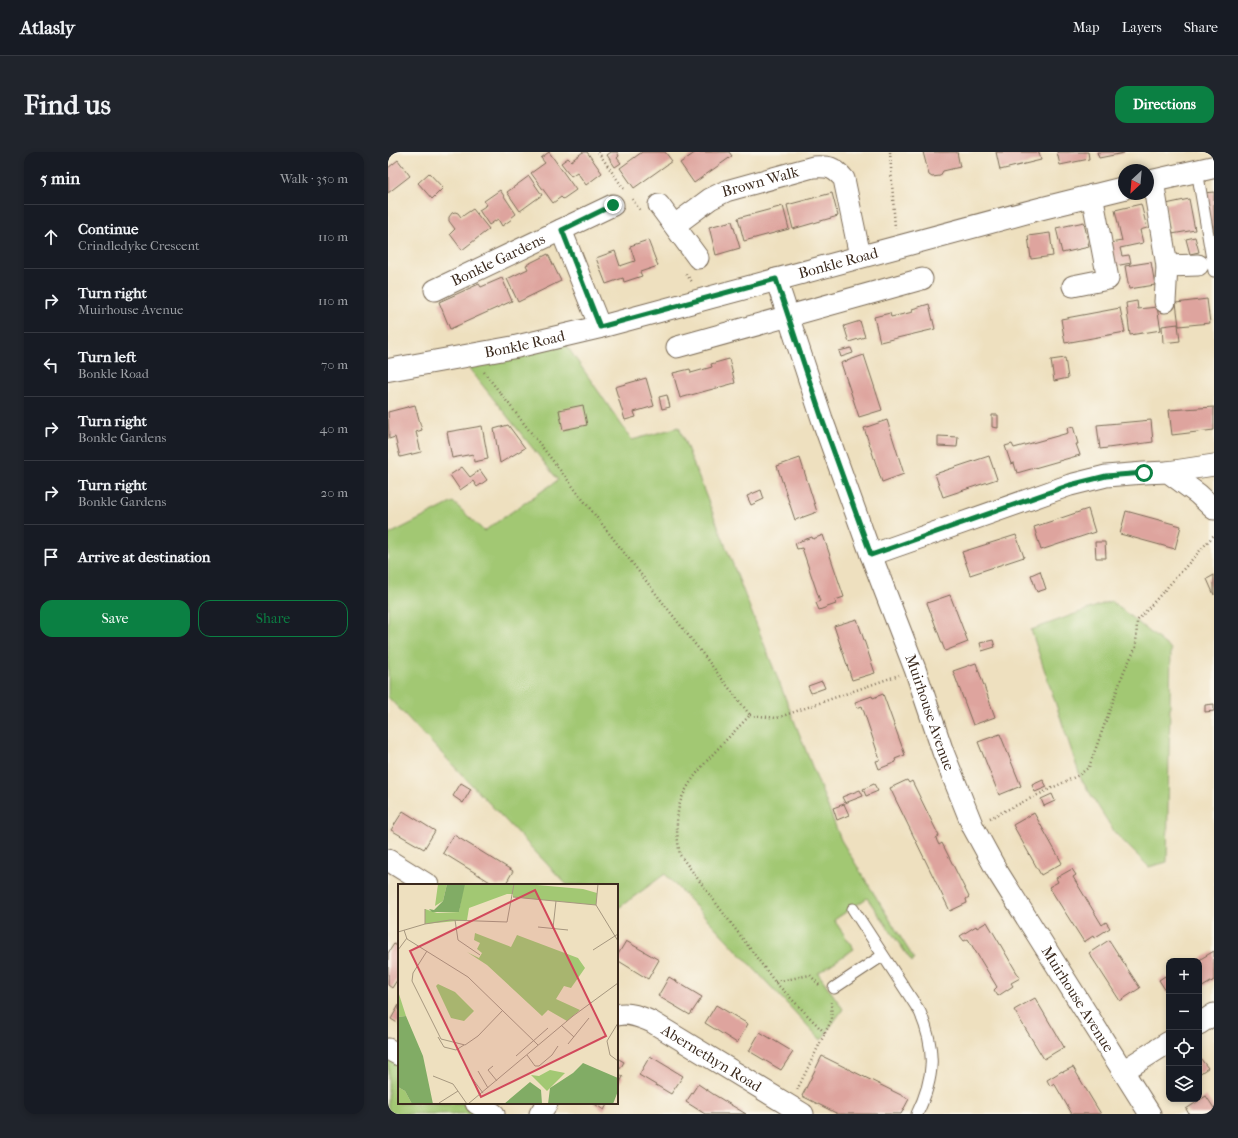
<!DOCTYPE html>
<html lang="en">
<head>
<meta charset="utf-8">
<style>
	body { margin:0; font-family:"IM FELL French Canon",serif; background:#20242c; color:#f1f3f6 }
	.controls { position:absolute; right:12px; bottom:12px; display:grid; overflow:hidden; border-radius:8px; box-shadow:0 2px 6px #0003 }
	.controls button { width:36px; height:36px; display:grid; place-items:center; padding:0; border:0; border-bottom:1px solid #363941; background:#171b24; color:#f1f3f6; font:20px sans-serif }
	.compass { position:absolute; left:730px; top:12px; width:36px; height:36px; border-radius:50%; background:#171b24; box-shadow:0 2px 6px #0003; rotate:206deg }
	.stop { position:absolute; width:12px; height:12px; margin:-9px; border:3px solid #0b8043; border-radius:50%; background:#fff }
	.stop.end { background:#0b8043; border-color:#fff; box-shadow:0 1px 4px #0008 }
	.list { margin:0; padding:0; list-style:none }
	h2 { display:flex; justify-content:space-between; align-items:center; height:52px; margin:0; padding:0 16px; font-size:17px }
	h2 small { font-size:13px; font-weight:400; color:#9ea1a6 }
	.list li { display:grid; grid-template-columns:26px 1fr auto; gap:12px; align-items:center; box-sizing:border-box; height:64px; padding:0 16px; border-top:1px solid #363941 }
	.list b { display:block; font-size:15px; white-space:nowrap }
	.list p { margin:0; font-size:13px; white-space:nowrap; color:#9ea1a6 }
	.list em { font-size:13px; font-style:normal; color:#9ea1a6 }
	.actions { display:flex; gap:8px; padding:12px 16px }
	.actions a { flex:1; padding:9px 0; border:1px solid #0b8043; border-radius:12px; text-align:center; font-size:14px; color:#0b8043 }
	.actions .main { background:#0b8043; color:#fff }
	.icon { flex:none; width:22px; height:22px; fill:none; stroke:currentColor; stroke-width:2; stroke-linecap:round; stroke-linejoin:round }
	.map { position:relative; flex:none; width:826px; height:962px; overflow:hidden; border-radius:12px }
	header { display:flex; align-items:center; gap:24px; box-sizing:border-box; height:56px; padding:0 20px; background:#171b24; border-bottom:1px solid #363941 }
	header strong { font-size:19px }
	nav { display:flex; gap:22px; margin-inline-start:auto; font-size:14px }
	.intro { display:flex; align-items:center; justify-content:space-between; box-sizing:border-box; height:96px; padding:0 24px }
	h1 { margin:0; font-size:28px }
	.button { padding:10px 18px; border-radius:12px; background:#0b8043; color:#fff; font-size:14px; font-weight:700 }
	main { display:flex; gap:24px; padding:0 24px }
	aside { flex:1; background:#171b24; border-radius:12px; box-shadow:0 2px 6px #0003 }
	.map>svg:first-child { display:block }
	.green { fill:#a2c873; stroke:#6e7948 }
	.building { fill:#dea49e }
	.lines { fill:none; stroke-linecap:round; stroke-linejoin:round }
	.lane-casing { stroke:#7a6a56; stroke-width:13 }
	.street-casing { stroke:#7a6a56; stroke-width:23 }
	.secondary-casing { stroke:#7a6a56; stroke-width:24 }
	.path { stroke:#7a6a56; stroke-width:2.5; stroke-dasharray:1 3; stroke-linecap:butt }
	.lane { stroke:#fff; stroke-width:11 }
	.street { stroke:#fff; stroke-width:21 }
	.secondary { stroke:#fff; stroke-width:22 }
	.route { stroke:#0b8043; stroke-width:5 }
	.labels { text-anchor:middle; stroke-width:4; stroke-linejoin:round; paint-order:stroke }
	.street-label { font-size:15px; fill:#3b2a1e; stroke:#fbf7ec }
	.inset-road { fill:none; stroke:#a6977f; stroke-width:1 }
	.view { fill:#d1495b; fill-opacity:0.15; stroke:#d1495b; stroke-width:2 }
	.inset-edge { fill:none; stroke:#3b2a1e; stroke-width:2 }
</style>
</head>
<body>
<header>
<strong>Atlasly</strong>
<nav><a>Map</a><a>Layers</a><a>Share</a></nav>
</header>
<div class="intro"><h1>Find us</h1><a class="button">Directions</a></div>
<main>
<aside>
<h2>5 min<small>Walk · 350 m</small></h2>
<ul class="list">
<li><svg class="icon" aria-label="ahead" viewBox="0 0 24 24"><path d="M12 20V5M6 11l6-6 6 6"/></svg><div><b>Continue</b><p>Crindledyke Crescent</p></div><em>110 m</em></li>
<li><svg class="icon" aria-label="right" viewBox="0 0 24 24"><path d="M7 20v-9h11M14 6l5 5-5 5"/></svg><div><b>Turn right</b><p>Muirhouse Avenue</p></div><em>110 m</em></li>
<li><svg class="icon" aria-label="left" viewBox="0 0 24 24"><path d="M17 20v-9H6M10 6l-5 5 5 5"/></svg><div><b>Turn left</b><p>Bonkle Road</p></div><em>70 m</em></li>
<li><svg class="icon" aria-label="right" viewBox="0 0 24 24"><path d="M7 20v-9h11M14 6l5 5-5 5"/></svg><div><b>Turn right</b><p>Bonkle Gardens</p></div><em>40 m</em></li>
<li><svg class="icon" aria-label="right" viewBox="0 0 24 24"><path d="M7 20v-9h11M14 6l5 5-5 5"/></svg><div><b>Turn right</b><p>Bonkle Gardens</p></div><em>20 m</em></li>
<li><svg class="icon" aria-label="arrive" viewBox="0 0 24 24"><path d="M6 21V4h12l-3 4 3 4H6"/></svg><div><b>Arrive at destination</b></div></li>
</ul>
<div class="actions"><a class="main">Save</a><a>Share</a></div>
</aside>
<div class="map">
<svg width="826" height="962" viewBox="0 0 826 962">
	<rect width="100%" height="100%" fill="#fbf7ec"/>
	<filter id="ink" filterUnits="userSpaceOnUse"><feTurbulence type="fractalNoise" baseFrequency=".025" numOctaves="2"/><feDisplacementMap in="SourceGraphic" scale="8" xChannelSelector="R" yChannelSelector="G"/><feConvolveMatrix kernelMatrix="1 2 1 2 8 2 1 2 1" color-interpolation-filters="sRGB"/></filter>
	<filter id="wash" filterUnits="userSpaceOnUse"><feTurbulence type="fractalNoise" baseFrequency=".012" numOctaves="4" result="noise"/><feDisplacementMap in="SourceGraphic" scale="16" xChannelSelector="R" yChannelSelector="G"/><feGaussianBlur stdDeviation="0.9" result="paint"/><feColorMatrix in="noise" values="0 0 0 0 0 0 0 0 0 0 0 0 0 0 0 0 0 1.4 0 .05"/><feComposite in="paint" operator="in"/></filter>
	<g filter="url(#wash)">
		<rect width="100%" height="100%" fill="#eee0bf"/>
		<g class="green">
			<polygon points="172,184 244,288 291,275 453,688 526,807 524,810 479,746 446,768 466,797 430,821 455,857 433,888 277,722 229,757 229,733 179,733 0,545 0,383 65,350 96,379 170,328 72,205"/>
			<polygon points="723,449 783,497 779,710 761,715 727,681 693,627 643,478"/>
			<polygon points="0,897 11,903 11,951 88,951 106,962 0,962"/>
		</g>
		<g id="blocks">
			<g class="building">
				<polygon points="161,0 188,38 175,47 173,45 165,51 143,21 157,11 153,6"/>
				<polygon points="195,0 199,0 214,21 198,33 189,20 183,24 173,11 180,6 183,9"/>
				<polygon points="223,0 229,0 231,4 229,6 233,11 227,15 219,3"/>
				<polygon points="254,0 277,0 284,9 246,36 232,16"/>
				<polygon points="308,0 341,0 344,4 306,31 292,11"/>
				<polygon points="535,0 569,0 572,15 555,19 552,24 544,25 541,23"/>
				<polygon points="608,0 651,0 653,8 612,18"/>
				<polygon points="669,0 700,0 701,7 672,13"/>
				<polygon points="709,0 736,0 736,1 711,6"/>
				<polygon points="10,8 22,24 0,41 0,16"/>
				<polygon points="41,21 55,36 44,47 30,31"/>
				<polygon points="141,24 154,43 132,59 119,40"/>
				<polygon points="112,38 128,62 123,66 124,67 114,74 110,67 101,73 91,58 99,53 96,49"/>
				<polygon points="826,40 826,80 820,81 815,41"/>
				<polygon points="444,41 450,64 405,77 399,53"/>
				<polygon points="801,47 807,78 784,82 778,52"/>
				<polygon points="753,52 759,76 752,78 755,91 732,96 734,104 741,103 743,111 727,114 722,91 734,89 727,58"/>
				<polygon points="395,54 401,77 356,89 350,66"/>
				<polygon points="85,57 101,77 74,98 62,82 67,77 61,69 61,65 64,61 67,60 70,61 73,65"/>
				<polygon points="344,69 352,96 328,103 321,75"/>
				<polygon points="696,70 701,95 674,101 668,76"/>
				<polygon points="662,81 665,104 643,107 640,84"/>
				<polygon points="807,85 811,100 802,102 798,87"/>
				<polygon points="260,88 270,114 252,120 254,124 236,130 235,126 218,132 208,106 227,99 232,114 247,109 242,94"/>
				<polygon points="160,102 173,129 130,150 119,127 140,117 138,113"/>
				<polygon points="763,110 767,133 741,137 737,114"/>
				<polygon points="114,126 124,149 62,177 51,150 91,132 93,135"/>
				<polygon points="819,147 822,171 791,174 788,151"/>
				<polygon points="749,149 750,157 769,155 773,178 742,183 738,151"/>
				<polygon points="541,152 547,177 492,190 486,165 502,161 503,165 525,160 524,157"/>
				<polygon points="732,156 737,180 677,191 673,167"/>
				<polygon points="472,169 477,185 461,190 456,174"/>
				<polygon points="790,172 792,189 775,191 774,174"/>
				<polygon points="463,196 465,201 453,205 451,199"/>
				<polygon points="476,203 494,258 471,265 453,211"/>
				<polygon points="677,206 680,226 666,229 663,208"/>
				<polygon points="341,207 347,231 292,246 285,221 302,217 303,221 324,215 323,212"/>
				<polygon points="258,226 266,254 246,260 248,265 237,268 227,235"/>
				<polygon points="279,243 282,255 274,257 271,245"/>
				<polygon points="27,253 34,278 28,280 33,300 12,305 7,285 1,287 0,260"/>
				<polygon points="195,253 199,273 175,278 171,258"/>
				<polygon points="826,255 826,278 784,283 781,258"/>
				<polygon points="604,263 610,263 610,276 604,275"/>
				<polygon points="499,268 516,322 494,330 476,276"/>
				<polygon points="763,268 765,290 712,297 709,273"/>
				<polygon points="120,273 137,296 112,311 106,277"/>
				<polygon points="94,274 100,307 86,310 85,302 64,306 59,280"/>
				<polygon points="685,274 690,292 688,292 692,303 629,321 626,311 623,312 617,294 624,292 626,296 680,281 679,276"/>
				<polygon points="550,284 570,285 569,295 550,294"/>
				<polygon points="601,304 609,327 555,345 547,322"/>
				<polygon points="412,306 429,360 407,368 389,314"/>
				<polygon points="74,315 82,325 92,318 99,328 89,335 85,329 72,338 62,323"/>
				<polygon points="373,338 376,347 363,353 359,344"/>
				<polygon points="700,357 707,380 653,398 646,375"/>
				<polygon points="738,359 793,374 787,397 732,382"/>
				<polygon points="435,383 456,445 447,448 448,452 431,458 428,451 432,449 414,396 409,397 407,391 424,385 425,387"/>
				<polygon points="628,383 636,405 582,423 574,400"/>
				<polygon points="707,390 717,390 718,406 708,406"/>
				<polygon points="652,419 658,437 649,440 643,423"/>
				<polygon points="826,423 826,443 819,427"/>
				<polygon points="562,443 580,490 557,499 539,451"/>
				<polygon points="469,467 487,521 464,528 446,474"/>
				<polygon points="605,488 607,495 594,499 592,491"/>
				<polygon points="588,511 607,565 585,573 565,519"/>
				<polygon points="434,529 437,536 423,541 420,534"/>
				<polygon points="495,542 517,603 507,607 508,610 491,617 488,609 492,608 474,554 469,556 467,550 484,544 485,546"/>
				<polygon points="826,552 826,559 817,560 817,553"/>
				<polygon points="612,582 633,634 611,643 590,590"/>
				<polygon points="519,628 521,631 524,629 551,684 548,686 549,689 551,693 554,691 581,745 578,747 579,751 562,759 502,636"/>
				<polygon points="655,628 659,635 647,640 644,633"/>
				<polygon points="73,631 83,637 75,651 65,644"/>
				<polygon points="486,632 490,639 478,644 475,637"/>
				<polygon points="472,638 475,644 457,651 454,645"/>
				<polygon points="664,642 667,649 656,654 653,647"/>
				<polygon points="456,652 461,663 449,668 445,656"/>
				<polygon points="15,659 47,679 36,697 3,678"/>
				<polygon points="646,661 674,711 653,723 625,673"/>
				<polygon points="66,683 125,719 117,733 107,733 55,701"/>
				<polygon points="684,717 688,723 685,725 714,773 718,770 722,776 706,786 705,784 696,790 661,735 670,730 668,726"/>
				<polygon points="599,770 632,826 623,831 625,834 610,844 606,838 609,835 580,787 576,789 572,784 588,774 589,776"/>
				<polygon points="721,788 752,836 732,849 701,801"/>
				<polygon points="238,789 271,808 260,827 229,808 229,804"/>
				<polygon points="6,792 11,795 11,825 4,836 0,833 0,801"/>
				<polygon points="826,799 826,828 811,837 811,809 809,809"/>
				<polygon points="777,824 779,827 781,826 781,844 771,828"/>
				<polygon points="281,825 314,845 302,863 270,844"/>
				<polygon points="647,846 676,895 656,907 626,858"/>
				<polygon points="11,853 11,872 3,867"/>
				<polygon points="328,853 360,872 349,891 317,871"/>
				<polygon points="372,880 405,900 393,918 361,899"/>
				<polygon points="262,904 295,924 283,942 251,923"/>
				<polygon points="434,904 521,947 513,962 450,962 414,944"/>
				<polygon points="229,906 236,910 232,917 229,916"/>
				<polygon points="812,906 820,916 811,922 811,907"/>
				<polygon points="685,915 702,944 713,962 684,962 666,931 662,934 659,928 674,919 675,920"/>
				<polygon points="229,921 235,925 229,935"/>
				<polygon points="310,932 325,942 358,962 317,962 298,950"/>
				<polygon points="818,944 826,956 826,962 801,962 798,957"/>
				<polygon points="205,951 220,951 216,958"/>
			</g>
		</g>
	</g>
	<g filter="url(#ink)">
		<use href="#blocks" fill-opacity="0" stroke="#7a6a56" stroke-width="1"/>
		<g class="lines">
			<defs>
				<g id="lane">
					<polyline points="809,18 826,119"/>
					<path d="M 465,757 L 532,860 C 548,898 547,925 529,962"/>
					<polyline points="446,836 494,804"/>
				</g>
				<g id="street">
					<polyline points="765,29 779,114 777,150"/>
					<polyline points="271,53 310,106"/>
					<path id="s1" d="M 287,73 L 322,47 L 338,39 L 425,15 C 441,14 446,15 456,27 L 472,104"/>
					<polyline points="173,78 212,175"/>
					<polyline points="779,114 810,113"/>
					<path id="s2" d="M 388,127 L 434,267 L 483,403 L 527,517 L 555,600 L 585,675 L 609,719 L 762,962"/>
					<polyline points="685,134 720,127 704,43"/>
					<path id="s3" d="M 47,138 L 225,53"/>
					<polyline points="289,195 534,127"/>
					<polyline points="780,320 826,313"/>
					<polyline points="483,403 682,333 718,324 756,321 780,320 810,342 826,357"/>
					<polyline points="0,708 40,733"/>
					<path id="s4" d="M 229,863 C 241,860 253,865 264,870 L 415,962"/>
					<polyline points="811,872 826,862"/>
					<polyline points="0,897 11,903"/>
					<polyline points="735,919 781,890"/>
					<polyline points="88,951 106,962"/>
					<polyline points="152,962 159,951"/>
				</g>
				<g id="secondary">
					<polyline points="760,30 826,15"/>
					<path id="s5" d="M 0,218 L 127,195 L 212,175 L 651,57 L 736,36"/>
				</g>
			</defs>
			<use href="#lane" class="lane-casing"/>
			<use href="#street" class="street-casing"/>
			<use href="#secondary" class="secondary-casing"/>
			<g class="path">
				<polyline points="210,0 236,37"/>
				<polyline points="502,0 507,76"/>
				<polyline points="244,47 252,58"/>
				<polyline points="298,122 305,131"/>
				<path d="M 96,220 L 362,563 C 341,586 301,622 292,651 C 287,668 289,686 292,703 L 387,830 L 437,881 L 409,938"/>
				<polyline points="362,563 389,566 511,523"/>
				<polyline points="602,666 691,623 701,615 736,519 748,495 749,469 826,383"/>
				<polyline points="387,830 422,823 433,835"/>
				<polyline points="437,881 444,867 443,850"/>
			</g>
			<use href="#lane" class="lane"/>
			<use href="#street" class="street"/>
			<use href="#secondary" class="secondary"/>
		</g>
	</g>
	<g class="lines" filter="url(#ink)">
		<polyline class="route" points="225,53 174,78 212,175 388,127 434,267 483,403 682,333 718,324 756,321"/>
	</g>
	<g class="labels">
		<g class="street-label">
			<text dy="5" stroke="none"><textPath href="#s1" startOffset="97">Brown Walk</textPath></text>
			<text dy="5" stroke="none"><textPath href="#s3" startOffset="70">Bonkle Gardens</textPath></text>
			<text dy="5" stroke="none"><textPath href="#s5" startOffset="463">Bonkle Road</textPath></text>
			<text dy="5" stroke="none"><textPath href="#s5" startOffset="139">Bonkle Road</textPath></text>
			<text dy="5" stroke="none"><textPath href="#s2" startOffset="460">Muirhouse Avenue</textPath></text>
			<text dy="5" stroke="none"><textPath href="#s2" startOffset="784">Muirhouse Avenue</textPath></text>
			<text dy="5" stroke="none"><textPath href="#s4" startOffset="106">Abernethyn Road</textPath></text>
		</g>
	</g>
	<g transform="translate(10 732)">
		<rect width="220" height="220" fill="#eee0bf"/>
		<path d="M 40,0 L 49,0 L 45,17 L 37,22 ZM 66,0 L 127,0 L 185,5 L 199,9 L 198,21 L 115,13 L 115,10 L 109,10 L 71,24 L 69,36 L 27,40 L 27,25 L 39,29 L 61,28 ZM 77,49 L 113,63 L 119,51 L 180,74 L 187,84 L 173,104 L 166,102 L 158,115 L 182,126 L 169,137 L 150,126 L 144,132 L 89,81 L 69,68 L 81,74 L 84,69 L 79,65 L 82,59 L 76,56 ZM 40,100 L 57,108 L 76,127 L 66,137 L 53,134 L 38,102 ZM 0,107 L 8,132 L 0,133 ZM 152,186 L 167,189 L 149,207 L 133,191 L 141,192 ZM 0,203 L 7,207 L 14,220 L 0,220 Z" fill="#a2c873"/>
		<path d="M 49,0 L 67,0 L 61,28 L 34,28 L 31,25 L 36,26 L 45,17 ZM 8,132 L 25,172 L 35,220 L 14,220 L 7,207 L 0,203 L 0,133 ZM 185,179 L 220,194 L 220,207 L 215,220 L 150,220 L 152,204 L 175,189 ZM 132,198 L 143,206 L 144,220 L 106,220 Z" fill="#81ac65"/>
		<path class="inset-road" d="M 200,0 L 198,21 L 220,57M 115,13 L 198,21M 57,36 L 60,56 L 82,71M 27,40 L 27,25M 140,43 L 170,46M 155,44 L 158,17M 6,46 L 9,55 L 70,93 L 140,161M 0,48 L 27,40 L 52,36 L 109,38 L 116,0M 0,66 L 9,54M 195,66 L 220,50M 29,67 L 15,89 L 14,97 L 43,155 L 67,161 L 80,152 L 105,126M 220,139 L 209,157 L 212,171 L 220,177M 163,141 L 176,153M 40,153 L 46,163 L 58,166 L 66,161M 170,160 L 191,134M 129,171 L 137,182 L 141,182 L 154,171 L 160,162M 118,172 L 150,144M 95,182 L 90,186 L 99,197M 80,187 L 90,204M 71,190 L 85,209M 35,192 L 55,200 L 69,220M 41,219 L 60,207M 70,220 L 175,132 L 220,99"/>
		<path class="view" d="M 137,6 L 208,152 L 83,213 L 12,67 Z"/>
		<rect width="220" height="220" class="inset-edge"/>
	</g>
</svg>
<div class="controls">
<button>+</button>
<button>−</button>
<button><svg class="icon" aria-label="locate" viewBox="0 0 24 24"><circle cx="12" cy="12" r="6"/><path d="M12 2v4M12 18v4M2 12h4M18 12h4"/></svg></button>
<button><svg class="icon" aria-label="layers" viewBox="0 0 24 24"><path d="M12 4l9 5-9 5-9-5zM3 14l9 5 9-5"/></svg></button>
</div>
<svg class="compass" viewBox="-18 -18 36 36"><path d="M0-13l5 13h-10z" fill="#e53935"/><path d="M0 13l5-13h-10z" fill="#9ea1a6"/></svg>
<div class="stop" style="left:756px;top:321px"></div>
<div class="stop end" style="left:225px;top:53px"></div>
</div>
</main>
</body>
</html>
